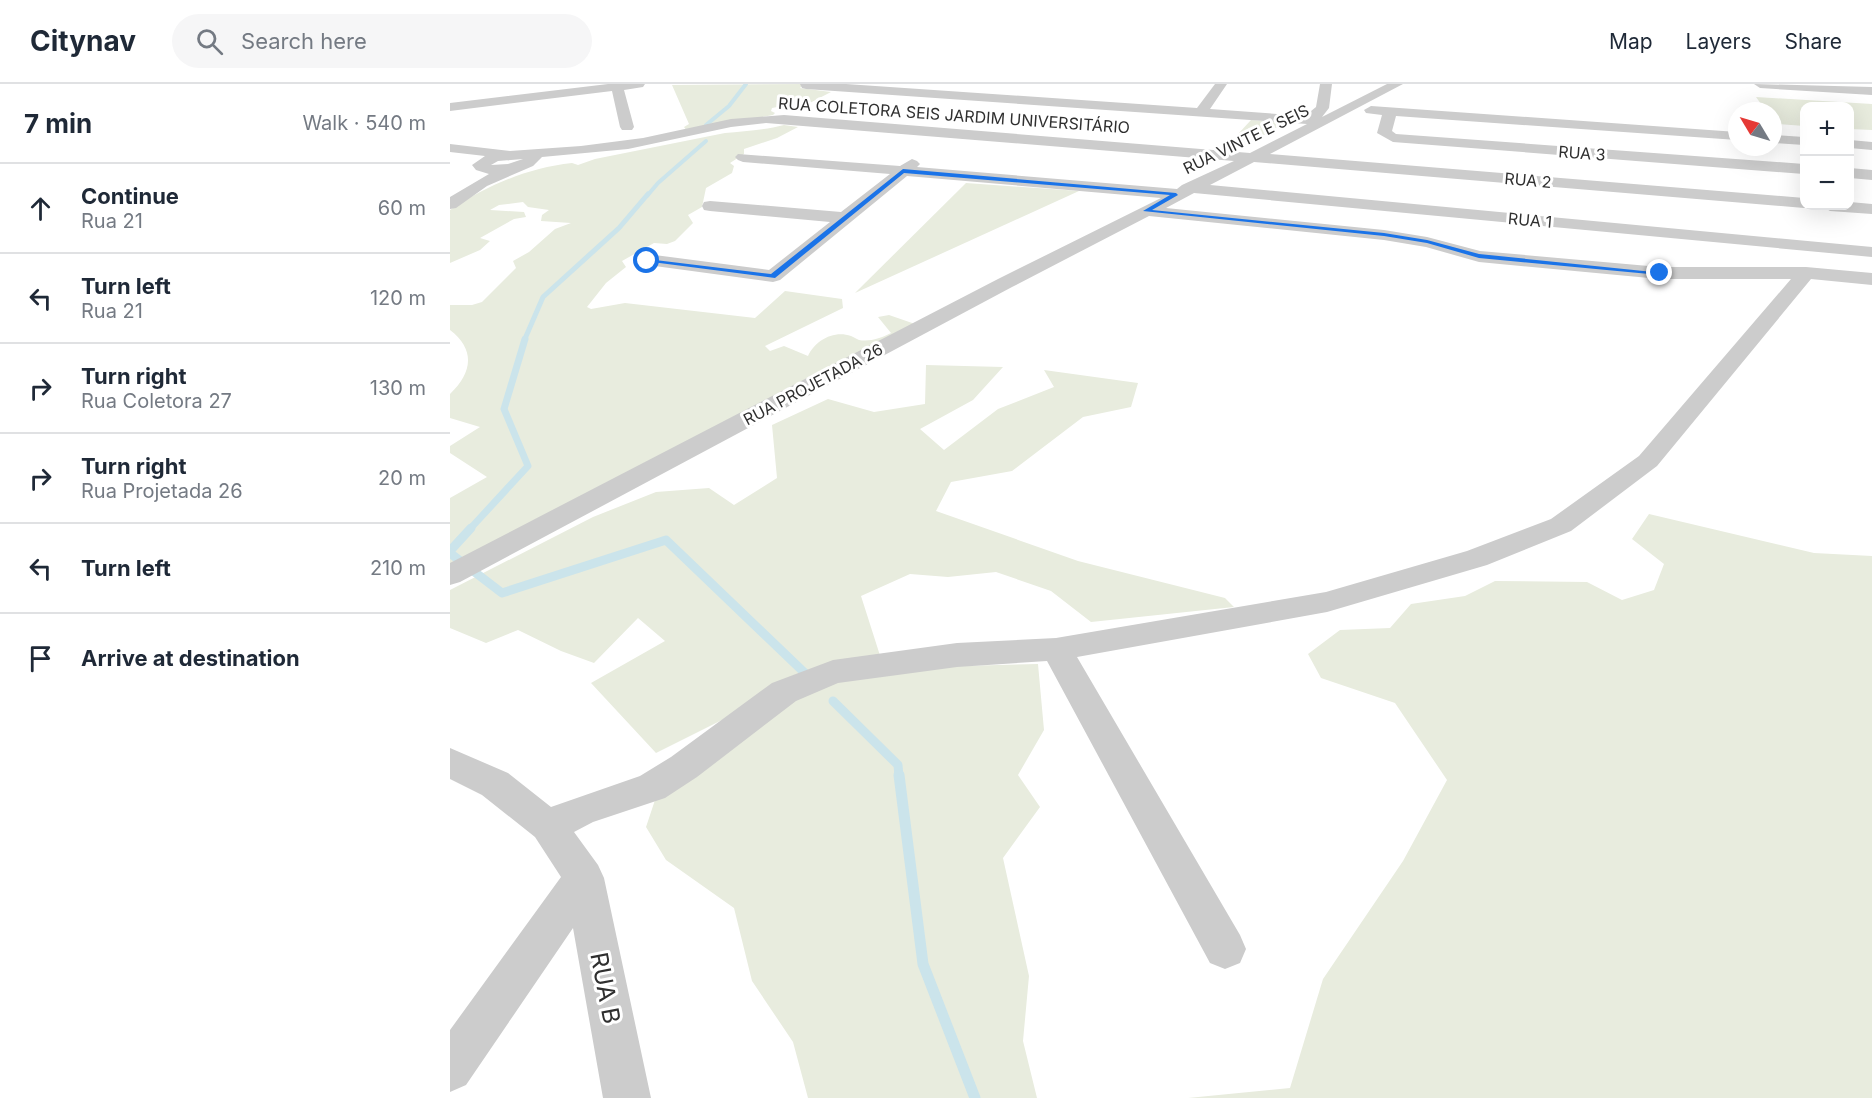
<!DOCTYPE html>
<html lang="en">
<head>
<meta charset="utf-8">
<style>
	body { margin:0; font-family:Inter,sans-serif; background:#f6f6f7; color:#1f2937 }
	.controls { position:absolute; right:18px; top:18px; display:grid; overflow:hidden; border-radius:12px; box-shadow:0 6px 24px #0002 }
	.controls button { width:54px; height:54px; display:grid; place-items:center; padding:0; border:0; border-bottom:2px solid #e0e1e3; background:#fff; color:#1f2937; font:30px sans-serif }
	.compass { position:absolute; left:1278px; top:18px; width:54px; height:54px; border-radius:50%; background:#fff; box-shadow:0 6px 24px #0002; rotate:308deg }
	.stop { position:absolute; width:18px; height:18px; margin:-14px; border:4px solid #1a73e8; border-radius:50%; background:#fff }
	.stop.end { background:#1a73e8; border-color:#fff; box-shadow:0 2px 6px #0008 }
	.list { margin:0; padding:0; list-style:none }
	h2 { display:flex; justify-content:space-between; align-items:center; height:78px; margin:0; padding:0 24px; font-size:26px }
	h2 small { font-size:20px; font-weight:400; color:#747a83 }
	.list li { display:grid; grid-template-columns:39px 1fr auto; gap:18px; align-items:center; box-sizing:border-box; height:90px; padding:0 24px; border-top:2px solid #e0e1e3 }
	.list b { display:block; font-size:22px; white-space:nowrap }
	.list p { margin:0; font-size:20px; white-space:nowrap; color:#747a83 }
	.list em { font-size:20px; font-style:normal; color:#747a83 }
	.icon { flex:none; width:33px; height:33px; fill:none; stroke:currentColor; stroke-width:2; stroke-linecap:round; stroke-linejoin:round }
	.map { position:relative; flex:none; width:1422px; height:1014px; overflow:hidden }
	header { display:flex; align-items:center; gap:36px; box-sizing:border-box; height:84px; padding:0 30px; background:#fff; border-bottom:2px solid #e0e1e3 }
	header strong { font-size:28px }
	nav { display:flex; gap:33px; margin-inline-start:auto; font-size:21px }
	.search { width:420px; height:54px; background:#f6f6f7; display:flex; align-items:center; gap:15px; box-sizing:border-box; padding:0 21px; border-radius:33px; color:#747a83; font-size:22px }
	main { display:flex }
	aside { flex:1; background:#fff }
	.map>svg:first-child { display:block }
	.green { fill:#e8ecde }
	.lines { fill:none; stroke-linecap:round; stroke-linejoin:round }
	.stream-far4 { stroke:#cbe4eb; stroke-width:4 }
	.stream-far3 { stroke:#cbe4eb; stroke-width:5 }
	.stream-far2 { stroke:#cbe4eb; stroke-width:7 }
	.stream-far1 { stroke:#cbe4eb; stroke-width:9 }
	.stream { stroke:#cbe4eb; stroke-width:11 }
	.street { fill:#ccc; fill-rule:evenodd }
	.route { fill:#1a73e8 }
	.labels { text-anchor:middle; stroke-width:6; stroke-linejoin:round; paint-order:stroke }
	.far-street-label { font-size:16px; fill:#2f2f2f; stroke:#fff }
	.near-street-label { font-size:24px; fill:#2f2f2f; stroke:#fff }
</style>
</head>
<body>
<header>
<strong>Citynav</strong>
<div class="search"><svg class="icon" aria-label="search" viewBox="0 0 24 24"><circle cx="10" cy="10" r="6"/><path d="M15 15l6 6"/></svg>Search here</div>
<nav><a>Map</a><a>Layers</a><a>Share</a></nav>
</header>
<main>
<aside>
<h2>7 min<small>Walk · 540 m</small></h2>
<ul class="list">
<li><svg class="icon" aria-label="ahead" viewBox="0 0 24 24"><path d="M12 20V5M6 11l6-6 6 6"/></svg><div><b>Continue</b><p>Rua 21</p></div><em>60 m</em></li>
<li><svg class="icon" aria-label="left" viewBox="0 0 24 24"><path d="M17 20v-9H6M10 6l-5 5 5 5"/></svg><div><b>Turn left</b><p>Rua 21</p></div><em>120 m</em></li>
<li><svg class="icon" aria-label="right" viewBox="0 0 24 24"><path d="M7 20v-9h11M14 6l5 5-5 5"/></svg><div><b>Turn right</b><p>Rua Coletora 27</p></div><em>130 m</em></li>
<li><svg class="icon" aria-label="right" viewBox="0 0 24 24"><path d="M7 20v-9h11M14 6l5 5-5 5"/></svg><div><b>Turn right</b><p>Rua Projetada 26</p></div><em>20 m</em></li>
<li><svg class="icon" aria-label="left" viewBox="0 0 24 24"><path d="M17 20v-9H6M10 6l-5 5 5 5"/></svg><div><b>Turn left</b></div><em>210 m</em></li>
<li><svg class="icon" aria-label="arrive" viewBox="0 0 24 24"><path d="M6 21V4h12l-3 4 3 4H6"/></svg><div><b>Arrive at destination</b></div></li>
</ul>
</aside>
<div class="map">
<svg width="1422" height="1014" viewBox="0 0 1422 1014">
	<rect width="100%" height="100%" fill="#fff"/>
	<g class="green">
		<polygon points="354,0 350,4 381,8 352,23 343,20 322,24 321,27 325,29 323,31 237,47 234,43 239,40 222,1"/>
		<polygon points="1306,13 1422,20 1422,46 1400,45 1400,22 1354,22 1354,42 1327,40 1323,35 1323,27 1316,27"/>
		<polygon points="801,36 835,39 792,64 776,63"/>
		<path d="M 334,41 L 348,43 L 327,54 L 294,65 L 294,70 L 280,79 L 284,82 L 282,89 L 256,104 L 252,123 L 238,131 L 243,139 L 225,157 L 217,160 L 204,159 L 172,177 L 176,183 L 156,199 L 137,223 L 141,225 L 175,219 L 305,234 L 335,207 L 392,215 L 393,224 L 315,262 L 320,267 L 334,262 L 358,272 C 365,257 383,246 401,252 C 404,253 406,255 409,256 C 420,258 431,254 441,249 L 428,233 L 439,231 L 465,240 L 0,488 L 0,414 L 37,393 L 0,369 L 0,362 L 30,343 L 0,334 L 0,310 C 22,289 26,266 0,246 L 0,221 L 22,221 L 32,218 L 66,184 L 63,177 L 79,168 L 105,145 L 121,139 L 91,137 L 92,131 L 99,126 L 78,123 L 73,118 L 49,121 L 40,126 L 74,128 L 76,133 L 64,135 L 30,154 L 40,157 L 30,166 L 0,179 L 0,126 C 38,101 77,84 122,79 L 128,81 L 145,75 L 275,49 C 294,47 315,46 334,41 Z"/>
		<polygon points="516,99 629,107 405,209"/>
		<polygon points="476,281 553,283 523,316 470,345 494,366 548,325 604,303 594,286 688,299 681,323 633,333 562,387 501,398 486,427 628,477 775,514 784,523 641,538 601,507 546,488 498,493 460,490 411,512 434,584 588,580 594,646 568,691 590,723 553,774 579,892 573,957 587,1014 358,1014 343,958 302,897 284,824 216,776 196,743 208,707 326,609 206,669 141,599 215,557 188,534 144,579 111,567 68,546 36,559 0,544 0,506 143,433 206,408 259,404 284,421 327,394 322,341 378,315 424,328 475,320"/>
		<polygon points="1199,430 1364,469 1422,472 1422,1014 738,1014 840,1004 873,895 953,777 997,696 945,619 871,594 858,570 890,546 940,544 961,520 1015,512 1045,497 1137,498 1172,516 1204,506 1214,480 1182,455"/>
	</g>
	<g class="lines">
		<g class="stream-far4">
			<polyline points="256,41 279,22 296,0"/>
			<polyline points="197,112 208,99 256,57"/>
		</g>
		<polyline class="stream-far3" points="74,257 93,213 169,144 198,110"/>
		<polyline class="stream-far2" points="19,446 78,382 54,325 75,255"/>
		<g class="stream-far1">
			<polyline points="0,467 21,444"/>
			<polyline points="0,469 52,509 216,456 360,594"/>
			<polyline points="383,617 448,681 449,693"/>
		</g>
		<polyline class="stream" points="449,691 473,880 525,1014"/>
		<g class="street">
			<polygon points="158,0 195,0 193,3 174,6 184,43 182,46 172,46 170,43 162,7 0,27 0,19"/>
			<path d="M 350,0 L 396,0 L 747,24 L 765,0 L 777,0 L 760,25 L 855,32 L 866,23 L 870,0 L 882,0 L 879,24 L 872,33 L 937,0 L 953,0 L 820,70 L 1354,114 L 1354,122 L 1361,122 L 1354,124 L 804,78 L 760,101 L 1422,163 L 1422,173 L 744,109 L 716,124 L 934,146 L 977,153 L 1030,167 L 1210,183 L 1356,183 L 1422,189 L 1422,201 L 1361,195 L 1207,382 L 1121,447 L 1037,481 L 877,528 L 627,573 L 790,851 L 796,865 L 790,879 L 775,885 L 760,879 L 597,577 L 507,583 L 388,599 L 346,617 L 247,693 L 215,714 L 143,738 L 124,748 L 148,781 L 154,794 L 201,1014 L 153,1014 L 123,844 L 16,1001 L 0,1008 L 0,946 L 111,793 L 85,753 L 32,711 L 0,695 L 0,664 L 58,689 L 101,723 L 190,692 L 221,673 L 322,599 L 383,576 L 507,559 L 606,554 L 876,508 L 1017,467 L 1101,435 L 1189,372 L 1341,195 L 1210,195 L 1029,178 L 976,163 L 934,156 L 699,132 L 562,203 L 10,498 L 0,501 L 0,479 L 548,195 L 711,114 L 457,92 L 330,196 L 323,198 L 190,180 L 188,176 L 190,172 L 197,170 L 319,186 L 380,138 L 260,127 L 254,126 L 252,122 L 254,118 L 260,117 L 391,128 L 440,90 L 293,78 L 288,76 L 285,73 L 288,70 L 450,82 L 462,75 L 467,77 L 470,80 L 467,83 L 727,105 L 732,101 L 784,77 L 316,39 L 281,43 L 178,65 L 92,73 L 83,82 L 37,102 L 6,124 L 0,125 L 0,113 L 39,90 L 26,86 L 22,81 L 35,72 L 0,68 L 0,60 L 60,67 L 131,62 L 193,54 L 281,35 L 334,31 L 800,69 L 857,40 L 356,5 L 352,4 ZM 73,75 L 58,80 L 41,81 L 48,77 Z"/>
			<polygon points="1304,0 1422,3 1422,11 1310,4"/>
			<polygon points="921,22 1287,48 1287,56 946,32 942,47 946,50 1354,80 1354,90 943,58 927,49 932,31 916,29 914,26"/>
			<polygon points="1323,51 1354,53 1354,61 1323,59"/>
			<polygon points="1400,56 1422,58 1422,66 1400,64"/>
			<polygon points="1400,84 1422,86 1422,96 1400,94"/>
			<polygon points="1400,118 1422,120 1422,130 1380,127 1372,122 1400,122"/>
		</g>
	</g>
	<polygon class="route" points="453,85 726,109 728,111 702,126 934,149 977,156 1029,170 1213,189 1210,191 1029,174 977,159 934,152 693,127 720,111 454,89 325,194 194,177 197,175 321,190"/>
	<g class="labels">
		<g class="far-street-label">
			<text transform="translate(504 31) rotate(4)" y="6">RUA COLETORA SEIS JARDIM UNIVERSITÁRIO</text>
			<text transform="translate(796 55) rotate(-26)" y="6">RUA VINTE E SEIS</text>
			<text transform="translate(1132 69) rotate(4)" y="6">RUA 3</text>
			<text transform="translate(1078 96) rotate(5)" y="6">RUA 2</text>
			<text transform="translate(1080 136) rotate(5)" y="6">RUA 1</text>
			<text transform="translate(363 300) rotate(-28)" y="6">RUA PROJETADA 26</text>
		</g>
		<g class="near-street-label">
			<text transform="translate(155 904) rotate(79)" y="8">RUA B</text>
		</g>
	</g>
</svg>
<div class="controls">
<button>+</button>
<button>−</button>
</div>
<svg class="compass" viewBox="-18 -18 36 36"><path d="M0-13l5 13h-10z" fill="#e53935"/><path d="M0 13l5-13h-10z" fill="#747a83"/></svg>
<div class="stop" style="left:197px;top:177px"></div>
<div class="stop end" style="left:1210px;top:189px"></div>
</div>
</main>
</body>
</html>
